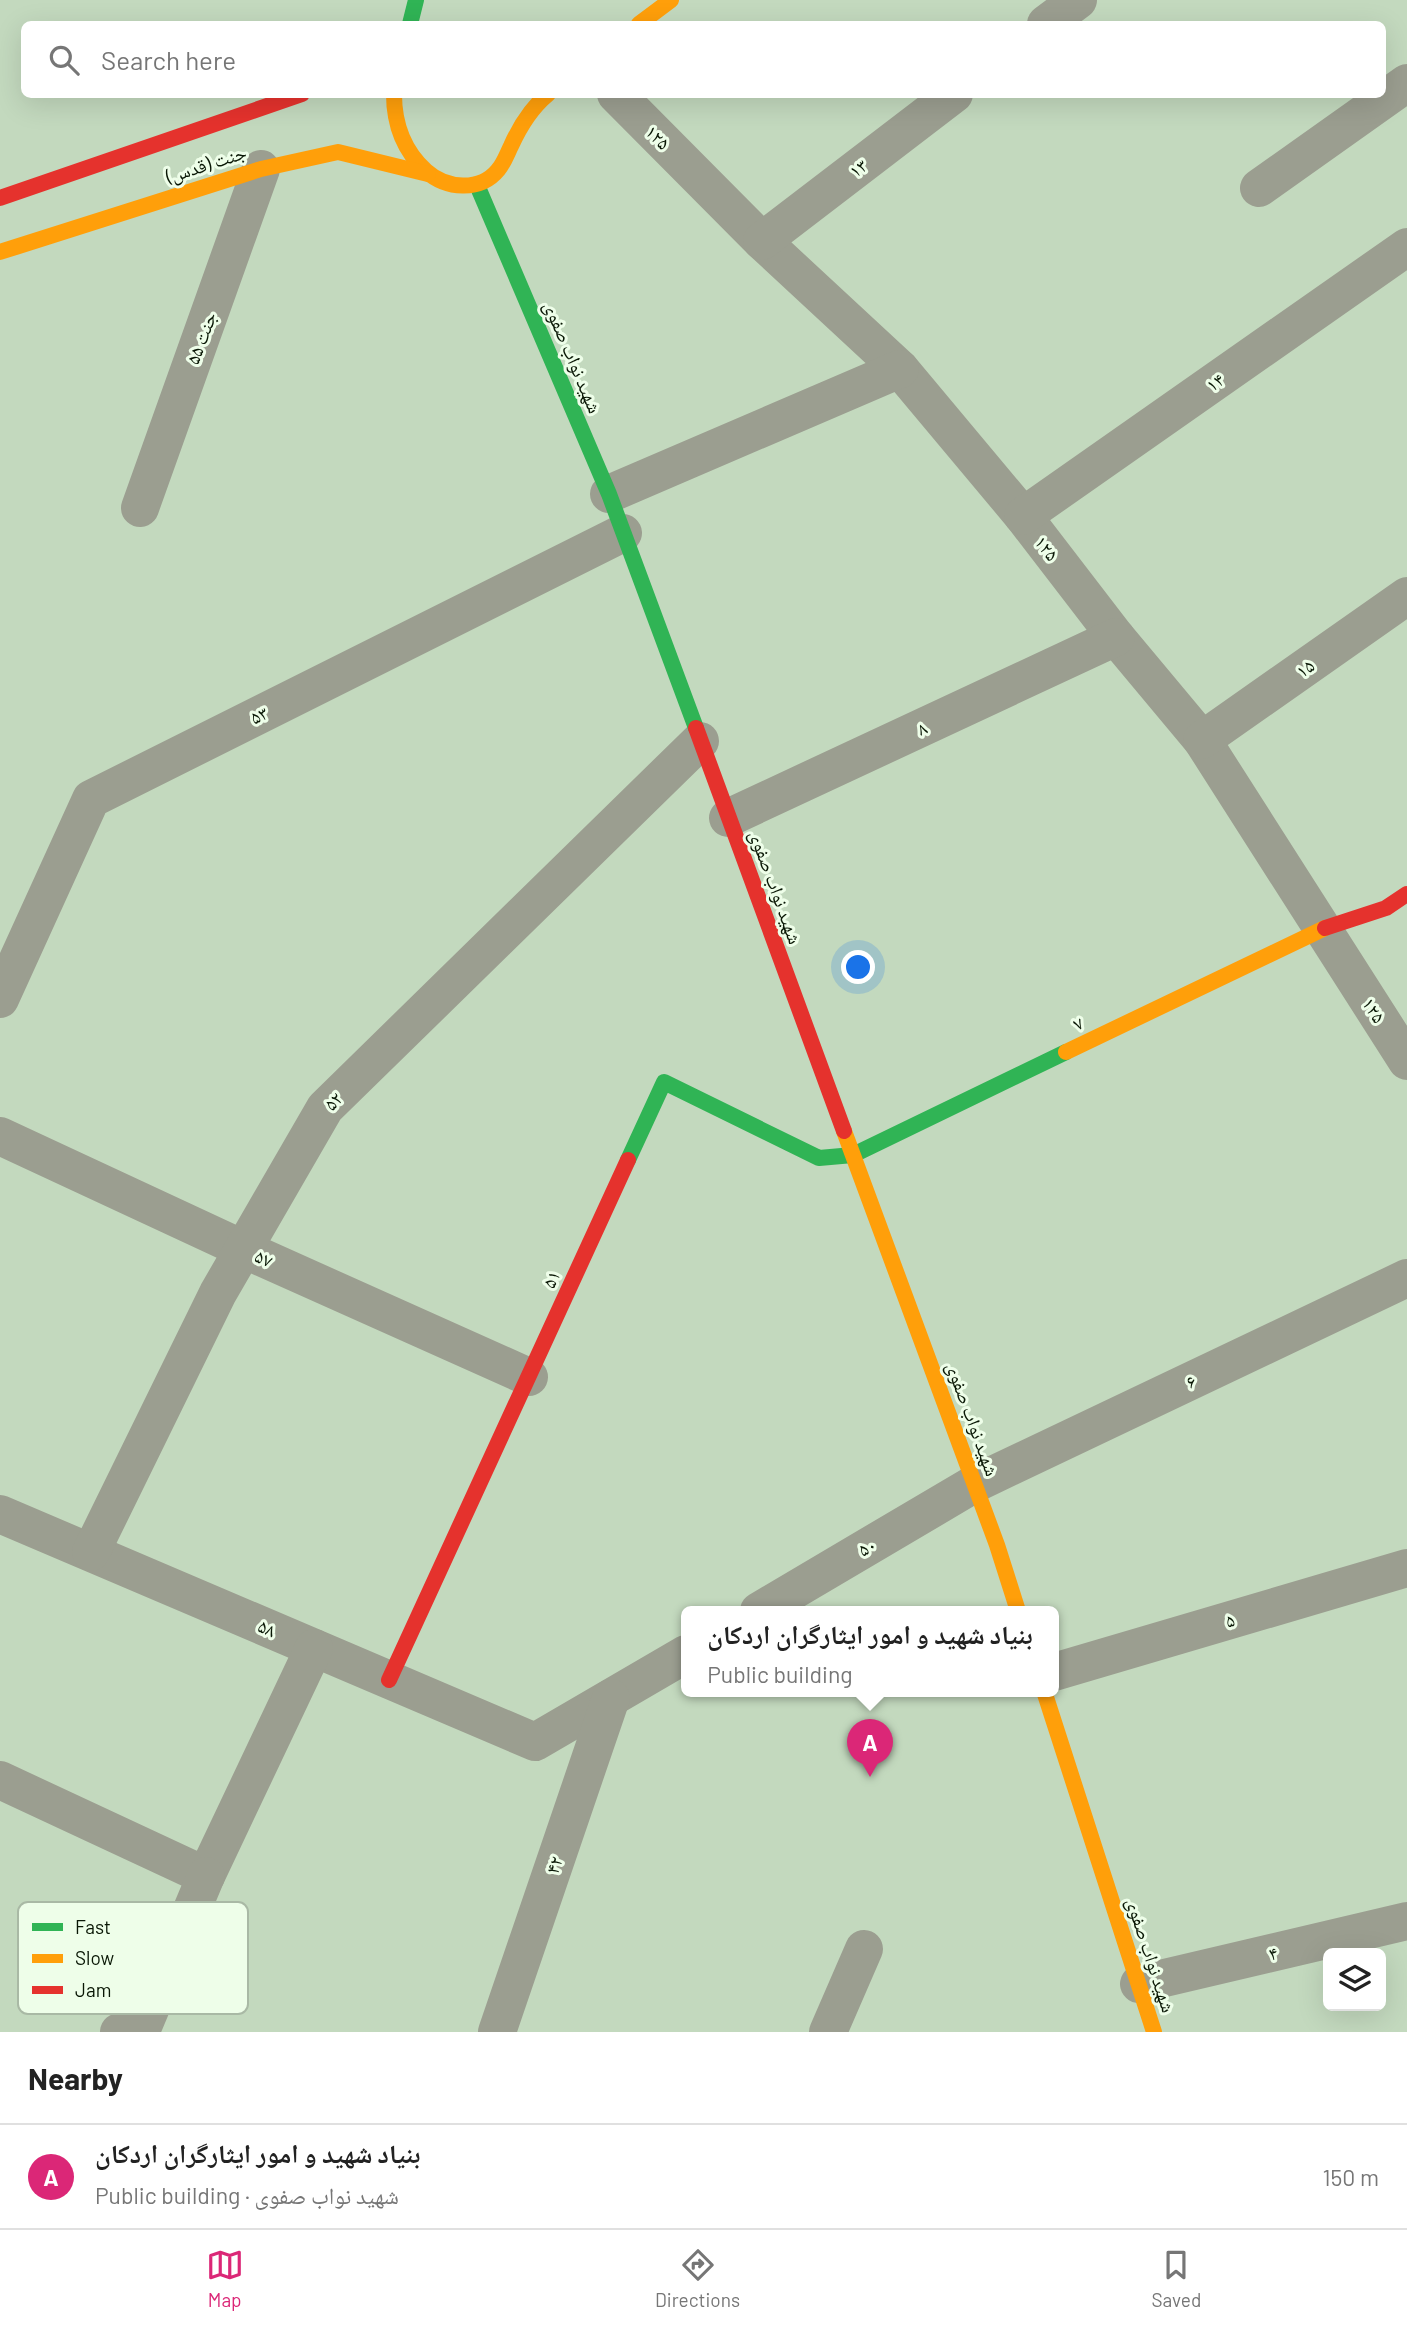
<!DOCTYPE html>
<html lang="en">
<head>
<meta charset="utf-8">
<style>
	body { margin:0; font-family:Barlow,"Noto Naskh Arabic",sans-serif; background:#f2f2f2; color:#222 }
	.controls { position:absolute; right:21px; bottom:21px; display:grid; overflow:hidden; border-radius:10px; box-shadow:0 7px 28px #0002 }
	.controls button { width:63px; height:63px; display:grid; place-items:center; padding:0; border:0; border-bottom:2px solid #e0e0e0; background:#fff; color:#222; font:35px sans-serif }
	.you { position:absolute; left:859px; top:968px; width:24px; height:24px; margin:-18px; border:5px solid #fff; border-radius:50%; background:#1a73e8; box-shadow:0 0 0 10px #1a73e833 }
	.badge { display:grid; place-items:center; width:46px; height:46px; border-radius:50%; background:#db2777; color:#fff; font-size:23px; font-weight:700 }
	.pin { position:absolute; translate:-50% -58px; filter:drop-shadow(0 2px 4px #0008) }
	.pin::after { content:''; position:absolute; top:37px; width:24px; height:21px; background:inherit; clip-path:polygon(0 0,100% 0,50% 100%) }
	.popup { position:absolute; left:681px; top:1606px; width:378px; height:91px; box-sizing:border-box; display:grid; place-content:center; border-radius:10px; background:#fff; filter:drop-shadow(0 2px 5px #0005); font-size:23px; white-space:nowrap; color:#767676 }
	.popup b { font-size:26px; color:#222 }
	.popup::after { content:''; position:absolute; left:50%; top:100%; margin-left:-14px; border:14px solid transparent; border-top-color:#fff }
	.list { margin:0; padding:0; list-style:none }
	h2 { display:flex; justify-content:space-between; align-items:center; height:91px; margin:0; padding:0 28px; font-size:30px }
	h2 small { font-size:23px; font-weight:400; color:#767676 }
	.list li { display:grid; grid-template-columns:46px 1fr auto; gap:21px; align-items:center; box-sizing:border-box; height:105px; padding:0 28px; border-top:2px solid #e0e0e0 }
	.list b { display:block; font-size:26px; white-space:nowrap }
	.list p { margin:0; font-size:23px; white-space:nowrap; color:#767676 }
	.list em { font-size:23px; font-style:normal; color:#767676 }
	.icon { flex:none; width:38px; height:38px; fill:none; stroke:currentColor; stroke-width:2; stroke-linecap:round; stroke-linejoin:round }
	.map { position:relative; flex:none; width:1407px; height:2032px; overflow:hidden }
	.search { position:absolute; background:#fff; box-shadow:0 7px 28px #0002; left:21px; right:21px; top:21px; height:77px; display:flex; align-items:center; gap:18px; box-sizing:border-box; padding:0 24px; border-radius:10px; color:#767676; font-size:26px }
	.sheet { height:196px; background:#fff }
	nav { display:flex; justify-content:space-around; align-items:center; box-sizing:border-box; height:98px; border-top:2px solid #e0e0e0; background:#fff; font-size:19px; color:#767676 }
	nav a { display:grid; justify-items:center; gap:4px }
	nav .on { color:#db2777 }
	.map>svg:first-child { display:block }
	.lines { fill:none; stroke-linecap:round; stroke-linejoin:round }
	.street { stroke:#9b9e90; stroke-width:38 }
	.fast { stroke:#30b455; stroke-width:16 }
	.slow { stroke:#ff9f0a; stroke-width:16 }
	.jam { stroke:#e5322d; stroke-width:16 }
	.labels { text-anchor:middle; stroke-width:6; stroke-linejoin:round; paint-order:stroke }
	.street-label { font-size:19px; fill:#091705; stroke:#eefee9 }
	.key { fill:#eefee9; stroke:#a9b9a5; stroke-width:2 }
	.key-label { font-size:19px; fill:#091705 }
</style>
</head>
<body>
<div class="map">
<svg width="1407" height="2032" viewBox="0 0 1407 2032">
	<rect width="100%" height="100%" fill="#c3d9be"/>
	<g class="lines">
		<g class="street">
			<polyline points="1046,24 1078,0"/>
			<polyline points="616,94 762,241 900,369 1023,516 1116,637 1202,740 1407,1061"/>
			<polyline points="1259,188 1407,83"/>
			<polyline points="762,241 954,94"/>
			<polyline points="609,494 900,369"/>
			<polyline points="140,508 261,169"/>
			<polyline points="1023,516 1407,247"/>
			<polyline points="1202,740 1407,596"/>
			<polyline points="728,818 1116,637"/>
			<polyline points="0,999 91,799 623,533"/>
			<polyline points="0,1136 243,1249 529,1377"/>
			<polyline points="0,1514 535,1742 686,1654"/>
			<polyline points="91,1552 218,1293 325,1108 700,741"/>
			<polyline points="759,1611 974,1484 1407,1278"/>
			<polyline points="1054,1672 1407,1568"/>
			<polyline points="0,1780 206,1876 314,1648"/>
			<polyline points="1139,1984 1407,1921"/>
			<polyline points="119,2032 144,2024 206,1876"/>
			<polyline points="497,2032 611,1698"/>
			<polyline points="828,2032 864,1949"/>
		</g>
		<g class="fast">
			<polyline points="410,24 416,0"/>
			<polyline points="477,185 609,494 696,728"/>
			<polyline points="628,1160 664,1082 819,1158 853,1155 1066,1052"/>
		</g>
		<g class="slow">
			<polyline points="639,24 671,0"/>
			<path d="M 394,94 C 394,124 403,150 426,171 C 446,189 480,192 498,170 C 504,163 507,154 511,146 C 520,126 531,108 548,94"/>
			<polyline points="0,252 261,169 338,152 428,174"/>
			<polyline points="1066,1052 1325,928"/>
			<polyline points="844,1131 997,1545 1018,1611"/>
			<polyline points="1044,1691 1154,2032"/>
		</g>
		<g class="jam">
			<polyline points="0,198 302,94"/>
			<polyline points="696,728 844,1131"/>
			<polyline points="1325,928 1386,908 1407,894"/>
			<polyline points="389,1680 628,1160"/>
		</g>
	</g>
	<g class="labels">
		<g class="street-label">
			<text transform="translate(658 137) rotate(45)" y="7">۱۲۵</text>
			<text transform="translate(206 164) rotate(-18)" y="7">جنت (قدس)</text>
			<text transform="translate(858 168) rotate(-37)" y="7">۱۳</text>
			<text transform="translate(201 338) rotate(-70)" y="7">جنت ۵۵</text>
			<text transform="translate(573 357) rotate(67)" y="7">شهید نواب صفوی</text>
			<text transform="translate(1215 382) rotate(-35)" y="7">۱۴</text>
			<text transform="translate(1047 548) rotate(52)" y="7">۱۲۵</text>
			<text transform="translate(1305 668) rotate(-35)" y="7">۱۵</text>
			<text transform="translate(259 715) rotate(-27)" y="7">۵۳</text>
			<text transform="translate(922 728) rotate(-25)" y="7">۸</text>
			<text transform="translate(776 887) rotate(70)" y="7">شهید نواب صفوی</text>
			<text transform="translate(1374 1010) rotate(57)" y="7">۱۲۵</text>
			<text transform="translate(1078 1023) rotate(-26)" y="7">۷</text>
			<text transform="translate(333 1101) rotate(-48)" y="7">۵۲</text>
			<text transform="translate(264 1258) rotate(24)" y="7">۵۷</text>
			<text transform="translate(551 1279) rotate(-65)" y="7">۵۱</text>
			<text transform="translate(1191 1381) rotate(-25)" y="7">۶</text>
			<text transform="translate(973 1419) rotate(70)" y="7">شهید نواب صفوی</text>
			<text transform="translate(867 1547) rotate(-30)" y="7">۵۰</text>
			<text transform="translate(1230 1620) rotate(-16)" y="7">۵</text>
			<text transform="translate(267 1628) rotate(23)" y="7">۵۸</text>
			<text transform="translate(554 1865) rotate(-71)" y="7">۴۲</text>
			<text transform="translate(1273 1953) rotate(-13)" y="7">۴</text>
			<text transform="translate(1151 1955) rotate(72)" y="7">شهید نواب صفوی</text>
		</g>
	</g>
	<rect x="18" y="1902" width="230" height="112" rx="10" class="key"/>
	<rect x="32" y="1923" width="31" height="8" fill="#30b455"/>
	<rect x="32" y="1954" width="31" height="9" fill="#ff9f0a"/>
	<rect x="32" y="1986" width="31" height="8" fill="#e5322d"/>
	<g class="key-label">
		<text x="75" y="1934">Fast</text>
		<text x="75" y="1965">Slow</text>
		<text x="75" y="1997">Jam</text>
	</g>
</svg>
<div class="controls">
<button><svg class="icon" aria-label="layers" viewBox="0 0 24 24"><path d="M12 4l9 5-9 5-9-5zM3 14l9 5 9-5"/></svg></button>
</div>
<div class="you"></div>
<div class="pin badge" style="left:870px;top:1777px">A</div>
<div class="popup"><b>بنیاد شهید و امور ایثارگران اردکان</b>Public building</div>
<div class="search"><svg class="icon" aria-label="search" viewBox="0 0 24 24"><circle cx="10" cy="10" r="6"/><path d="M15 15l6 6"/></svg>Search here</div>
</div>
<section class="sheet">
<h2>Nearby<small></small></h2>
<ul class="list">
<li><span class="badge">A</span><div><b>بنیاد شهید و امور ایثارگران اردکان</b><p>Public building · شهید نواب صفوی</p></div><em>150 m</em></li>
</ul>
</section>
<nav>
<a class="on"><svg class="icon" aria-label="map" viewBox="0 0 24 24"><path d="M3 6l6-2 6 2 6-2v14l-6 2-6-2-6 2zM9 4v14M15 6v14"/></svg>Map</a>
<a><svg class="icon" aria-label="directions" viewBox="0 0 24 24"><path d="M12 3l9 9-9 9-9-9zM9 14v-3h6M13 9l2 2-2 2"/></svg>Directions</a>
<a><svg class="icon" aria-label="saved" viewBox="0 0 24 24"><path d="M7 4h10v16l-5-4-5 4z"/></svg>Saved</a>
</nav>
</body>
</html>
